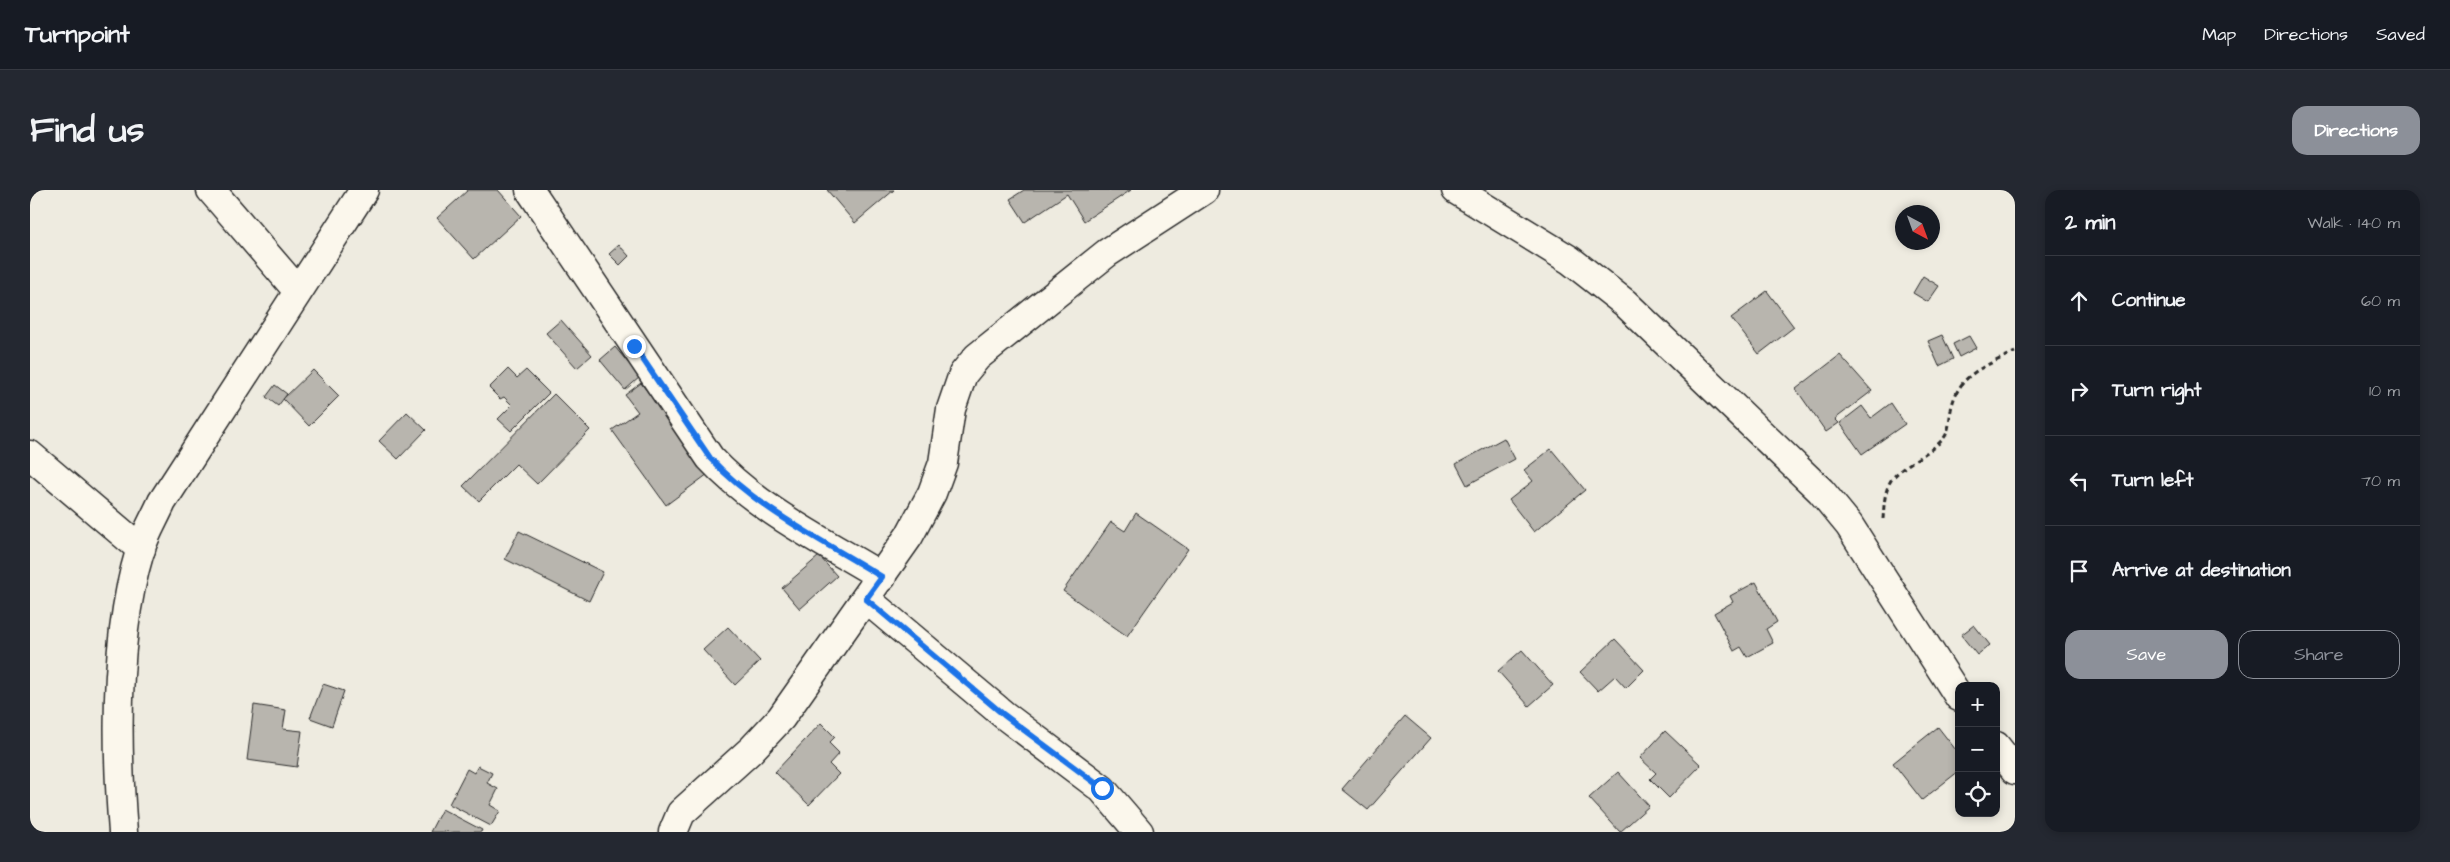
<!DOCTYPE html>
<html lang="en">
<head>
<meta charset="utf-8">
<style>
	body { margin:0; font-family:"Architects Daughter",sans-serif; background:#242831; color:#f1f3f6 }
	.controls { position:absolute; right:15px; bottom:15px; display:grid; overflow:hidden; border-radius:10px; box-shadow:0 2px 8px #0003 }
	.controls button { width:45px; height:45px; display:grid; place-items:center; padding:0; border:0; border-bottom:1px solid #363941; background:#171b24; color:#f1f3f6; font:25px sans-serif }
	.compass { position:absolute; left:1865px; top:15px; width:45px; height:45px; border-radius:50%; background:#171b24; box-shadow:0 2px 8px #0003; rotate:139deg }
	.stop { position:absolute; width:15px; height:15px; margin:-11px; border:4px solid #1a73e8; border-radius:50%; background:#fff }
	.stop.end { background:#1a73e8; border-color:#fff; box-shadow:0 1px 5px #0008 }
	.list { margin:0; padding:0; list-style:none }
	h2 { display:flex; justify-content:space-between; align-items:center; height:65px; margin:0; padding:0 20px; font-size:21px }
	h2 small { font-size:16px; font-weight:400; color:#9ea1a6 }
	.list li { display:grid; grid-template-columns:32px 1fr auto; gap:15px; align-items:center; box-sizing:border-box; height:90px; padding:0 20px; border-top:1px solid #363941 }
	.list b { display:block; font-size:19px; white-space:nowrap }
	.list em { font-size:16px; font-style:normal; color:#9ea1a6 }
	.actions { display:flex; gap:10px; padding:15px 20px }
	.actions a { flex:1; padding:11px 0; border:1px solid #8c9099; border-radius:15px; text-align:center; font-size:18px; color:#8c9099 }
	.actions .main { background:#8c9099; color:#fff }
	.icon { flex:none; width:28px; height:28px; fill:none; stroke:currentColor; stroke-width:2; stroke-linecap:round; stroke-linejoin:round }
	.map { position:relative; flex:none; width:1985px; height:642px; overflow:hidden; border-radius:15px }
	header { display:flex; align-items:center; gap:30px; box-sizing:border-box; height:70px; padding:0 25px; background:#171b24; border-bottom:1px solid #363941 }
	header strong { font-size:24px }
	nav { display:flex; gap:28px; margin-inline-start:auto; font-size:18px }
	.intro { display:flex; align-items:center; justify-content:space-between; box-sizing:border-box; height:120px; padding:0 30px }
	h1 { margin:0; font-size:35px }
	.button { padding:12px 22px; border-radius:15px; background:#8c9099; color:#fff; font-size:18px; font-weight:700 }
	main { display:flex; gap:30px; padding:0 30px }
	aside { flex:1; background:#171b24; border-radius:15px; box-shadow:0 2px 8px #0003 }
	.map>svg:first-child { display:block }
	.building { fill:#b8b5ae; stroke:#2b2b2b }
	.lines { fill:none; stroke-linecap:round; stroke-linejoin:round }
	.minor-casing { stroke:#2b2b2b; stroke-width:31 }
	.path { stroke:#2b2b2b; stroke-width:3; stroke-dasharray:5 4; stroke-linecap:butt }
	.minor { stroke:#fbf7ec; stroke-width:28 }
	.route { stroke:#1a73e8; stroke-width:6 }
</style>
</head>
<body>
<header>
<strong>Turnpoint</strong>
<nav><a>Map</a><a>Directions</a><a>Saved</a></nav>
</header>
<div class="intro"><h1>Find us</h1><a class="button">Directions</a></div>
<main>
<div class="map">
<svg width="1985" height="642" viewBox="0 0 1985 642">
	<rect width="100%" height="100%" fill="#eeebe0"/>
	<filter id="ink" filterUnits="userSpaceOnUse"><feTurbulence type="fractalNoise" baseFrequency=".02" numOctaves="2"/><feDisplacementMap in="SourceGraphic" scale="10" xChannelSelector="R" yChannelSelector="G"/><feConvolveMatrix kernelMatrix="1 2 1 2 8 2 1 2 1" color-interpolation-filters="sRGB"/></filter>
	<g filter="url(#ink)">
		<g class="building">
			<polygon points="438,0 468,0 491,26 444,69 407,28"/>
			<polygon points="797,0 864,0 825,33"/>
			<polygon points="994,0 1101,0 1054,31 1037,4 995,32 980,9"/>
			<polygon points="589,55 599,66 590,75 579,64"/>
			<polygon points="1893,86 1909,96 1898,112 1883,103"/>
			<polygon points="1737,101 1764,137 1729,164 1701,128"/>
			<polygon points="531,130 562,165 547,178 516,143"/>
			<polygon points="1912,145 1923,169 1909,176 1898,151"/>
			<polygon points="1939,146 1946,158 1929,167 1923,154"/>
			<polygon points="585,157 610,187 595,200 570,170"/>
			<polygon points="1810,165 1842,201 1805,229 1809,233 1796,242 1766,199"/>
			<polygon points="478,179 487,188 496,180 519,203 481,241 468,229 482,215 474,207 470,209 459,198"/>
			<polygon points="283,180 309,206 279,236 253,209"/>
			<polygon points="611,193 678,284 636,315 582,240 608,222 595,205"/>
			<polygon points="245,195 257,204 248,216 236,207"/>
			<polygon points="524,204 560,240 507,294 486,274 449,311 433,296"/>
			<polygon points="1861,213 1875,234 1832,264 1810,233 1832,216 1841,228"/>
			<polygon points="377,222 396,240 368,269 349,251"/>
			<polygon points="1474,248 1485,269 1437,295 1426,274"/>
			<polygon points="1521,259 1555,300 1504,342 1479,310 1503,291 1494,280"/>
			<polygon points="1106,323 1158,359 1097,446 1033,401 1081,332 1095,341"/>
			<polygon points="489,341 573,382 559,411 475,369"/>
			<polygon points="789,366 807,386 770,419 752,398"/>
			<polygon points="1726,392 1747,432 1736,439 1743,453 1717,467 1711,457 1704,461 1684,423 1703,412 1700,406"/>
			<polygon points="1944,435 1960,455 1947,465 1931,445"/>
			<polygon points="698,437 730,471 705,495 673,460"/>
			<polygon points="1585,449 1614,480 1596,498 1585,486 1568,501 1550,482"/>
			<polygon points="1492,460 1523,495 1499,516 1468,481"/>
			<polygon points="293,494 314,501 302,536 280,528"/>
			<polygon points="224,515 256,520 253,539 272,541 267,577 217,570"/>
			<polygon points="1375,526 1401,548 1338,620 1312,599"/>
			<polygon points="791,533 805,547 799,553 809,563 799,574 809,584 779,615 745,582"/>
			<polygon points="1908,537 1929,564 1929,581 1892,610 1863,573"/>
			<polygon points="1635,541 1671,575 1639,608 1620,589 1626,583 1610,568"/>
			<polygon points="448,576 462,583 457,593 468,599 460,615 470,621 461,636 419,614 437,579 444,583"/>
			<polygon points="1588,582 1619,616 1590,642 1559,608"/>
			<polygon points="412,619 452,640 451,642 400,642"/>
		</g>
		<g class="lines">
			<defs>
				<g id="minor">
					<polyline points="181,0 267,100"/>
					<path d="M 500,0 L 680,268 C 727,319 793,351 852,387"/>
					<polyline points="1426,0 1540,70 1595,113 1791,301 1819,335 1929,507"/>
					<polyline points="0,265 111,359"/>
					<polyline points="836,409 974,525 1072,599 1109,642"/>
					<polyline points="1966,556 1985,580"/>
					<path d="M 93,642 C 86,554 84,446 110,361 C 115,344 125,328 132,312 L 334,0"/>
					<polyline points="643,642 651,623 721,560 751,528 879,346 902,303 913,273 921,219 933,184 947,167 1077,63 1174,0"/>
				</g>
			</defs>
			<use href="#minor" class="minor-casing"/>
			<path class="path" d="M 1853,329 C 1854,317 1854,303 1860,292 C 1870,275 1899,265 1913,249 C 1920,241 1919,229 1921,220 C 1928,183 1954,177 1985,162"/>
			<use href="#minor" class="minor"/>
		</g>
	</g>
	<g class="lines" filter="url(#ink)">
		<path class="route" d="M 604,156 L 680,268 C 727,319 794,351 852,387 L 836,409 L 974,525 L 1072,598"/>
	</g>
</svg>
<div class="controls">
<button>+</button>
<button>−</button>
<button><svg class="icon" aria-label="locate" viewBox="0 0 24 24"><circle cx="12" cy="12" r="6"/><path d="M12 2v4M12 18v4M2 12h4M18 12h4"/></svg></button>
</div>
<svg class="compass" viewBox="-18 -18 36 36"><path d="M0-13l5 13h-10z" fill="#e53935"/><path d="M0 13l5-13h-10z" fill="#9ea1a6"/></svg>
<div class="stop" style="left:1072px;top:598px"></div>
<div class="stop end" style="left:604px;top:156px"></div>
</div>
<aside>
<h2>2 min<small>Walk · 140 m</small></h2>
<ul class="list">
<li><svg class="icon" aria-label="ahead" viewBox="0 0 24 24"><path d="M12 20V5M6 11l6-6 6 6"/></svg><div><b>Continue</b></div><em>60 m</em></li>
<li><svg class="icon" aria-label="right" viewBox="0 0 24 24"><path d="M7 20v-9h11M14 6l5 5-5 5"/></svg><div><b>Turn right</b></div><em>10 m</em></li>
<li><svg class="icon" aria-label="left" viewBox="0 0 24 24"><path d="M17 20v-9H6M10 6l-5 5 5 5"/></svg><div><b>Turn left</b></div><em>70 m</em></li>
<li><svg class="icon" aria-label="arrive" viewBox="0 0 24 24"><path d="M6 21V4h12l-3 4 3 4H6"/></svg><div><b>Arrive at destination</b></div></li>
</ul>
<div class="actions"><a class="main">Save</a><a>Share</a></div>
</aside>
</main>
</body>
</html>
